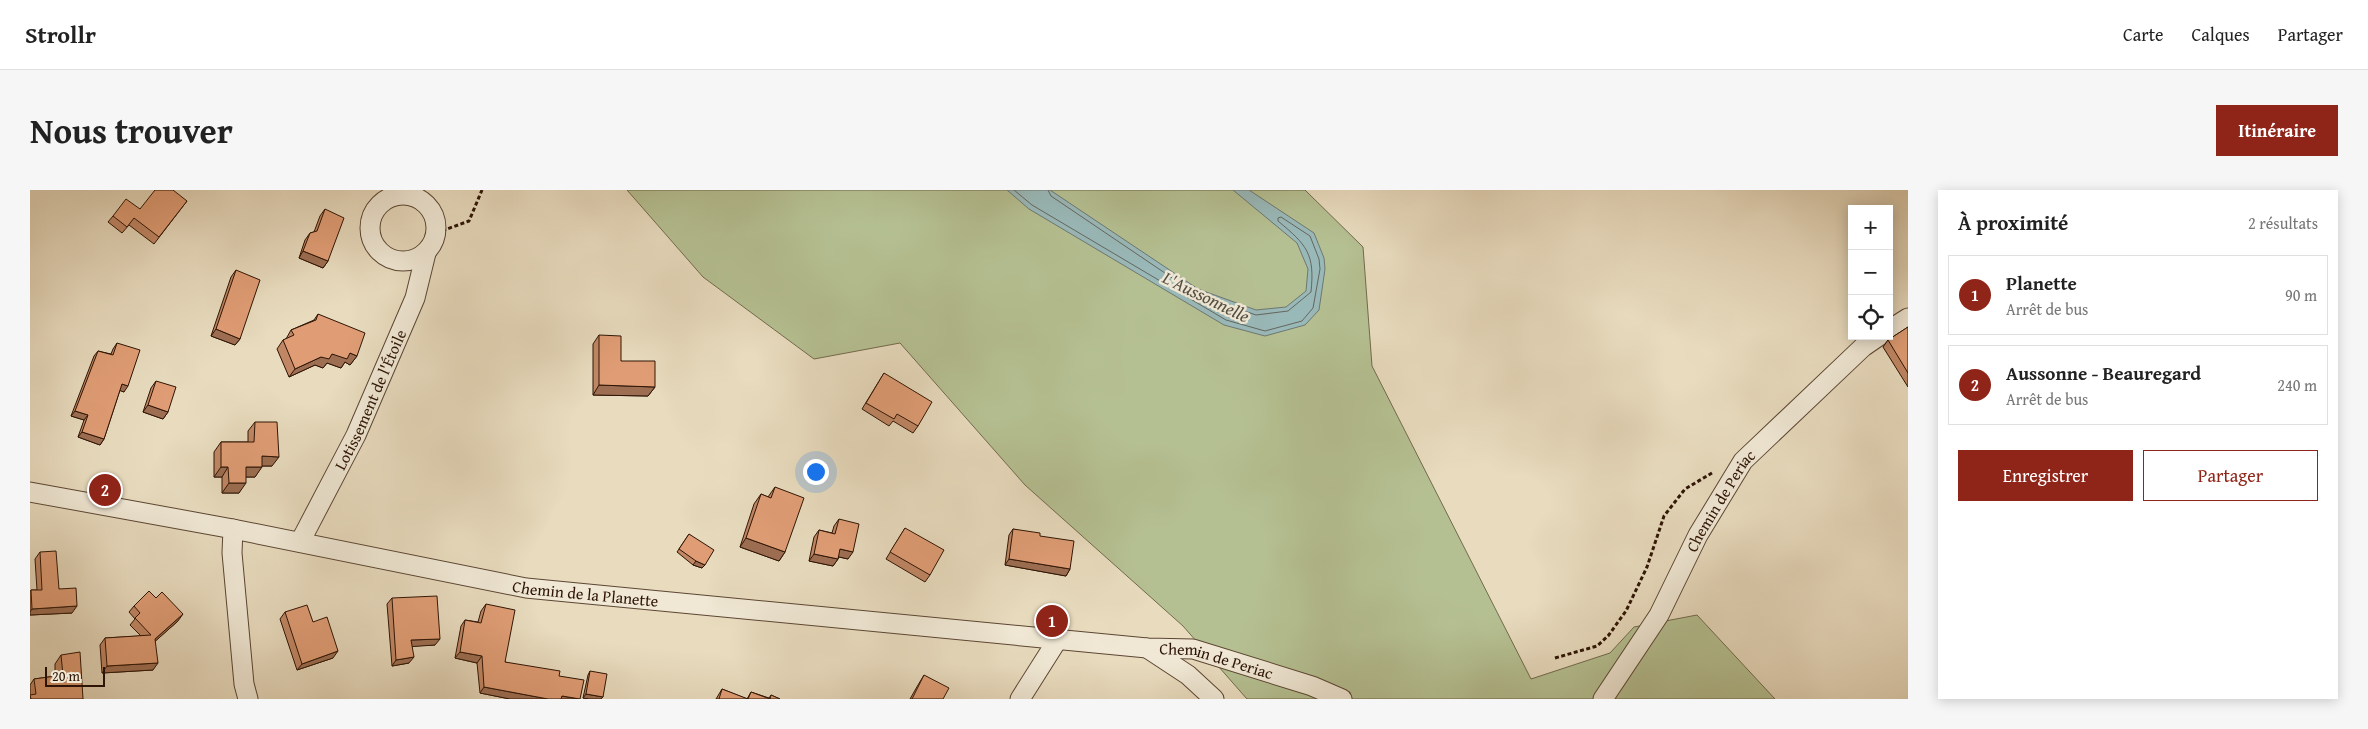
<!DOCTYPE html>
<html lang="fr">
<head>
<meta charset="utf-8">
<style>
	body { margin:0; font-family:"Gentium Book Plus",serif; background:#f6f6f6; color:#222 }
	.controls { position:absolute; right:15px; top:15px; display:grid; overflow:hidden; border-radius:0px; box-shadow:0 2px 12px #0003 }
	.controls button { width:45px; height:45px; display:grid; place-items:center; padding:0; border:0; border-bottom:1px solid #e0e0e0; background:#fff; color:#222; font:25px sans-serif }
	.scale { position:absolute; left:15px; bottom:12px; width:60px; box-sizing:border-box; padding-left:5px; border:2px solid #2e1405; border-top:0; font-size:14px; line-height:18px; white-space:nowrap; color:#2e1405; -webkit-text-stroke:4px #f0e8d5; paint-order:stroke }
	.you { position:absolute; left:785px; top:281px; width:18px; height:18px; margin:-12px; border:4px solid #fff; border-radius:50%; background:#1a73e8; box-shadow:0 0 0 8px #1a73e833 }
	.badge { display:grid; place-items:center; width:32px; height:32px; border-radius:50%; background:#8f2418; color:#fff; font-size:16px; font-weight:700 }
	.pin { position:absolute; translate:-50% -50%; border:2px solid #fff; box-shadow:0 1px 5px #0006 }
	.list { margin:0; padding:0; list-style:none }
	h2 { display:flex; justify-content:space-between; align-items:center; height:65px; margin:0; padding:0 20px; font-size:21px }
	h2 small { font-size:16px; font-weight:400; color:#767676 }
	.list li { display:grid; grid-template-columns:32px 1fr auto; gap:15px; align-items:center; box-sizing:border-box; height:80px; margin:0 10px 10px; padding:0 10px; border:1px solid #e0e0e0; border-radius:0px }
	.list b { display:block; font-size:19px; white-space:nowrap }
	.list p { margin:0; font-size:16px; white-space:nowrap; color:#767676 }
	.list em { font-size:16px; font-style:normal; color:#767676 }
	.actions { display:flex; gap:10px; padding:15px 20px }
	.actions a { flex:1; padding:11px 0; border:1px solid #8f2418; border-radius:0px; text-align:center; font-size:18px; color:#8f2418 }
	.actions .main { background:#8f2418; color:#fff }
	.icon { flex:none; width:28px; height:28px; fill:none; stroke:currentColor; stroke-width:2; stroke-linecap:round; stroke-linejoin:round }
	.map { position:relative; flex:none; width:1878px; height:509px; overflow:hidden; border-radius:0px }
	header { display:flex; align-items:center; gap:30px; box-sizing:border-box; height:70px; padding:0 25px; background:#fff; border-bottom:1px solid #e0e0e0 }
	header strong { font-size:24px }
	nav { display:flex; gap:28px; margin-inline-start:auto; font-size:18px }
	.intro { display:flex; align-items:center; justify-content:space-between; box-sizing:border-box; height:120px; padding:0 30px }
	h1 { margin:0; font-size:35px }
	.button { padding:12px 22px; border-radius:0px; background:#8f2418; color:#fff; font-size:18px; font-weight:700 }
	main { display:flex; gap:30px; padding:0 30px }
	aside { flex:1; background:#fff; border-radius:0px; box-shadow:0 2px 12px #0003 }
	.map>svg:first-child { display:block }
	.green { fill:#b5c092; stroke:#726a4c }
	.water { fill:#99b9b9; stroke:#6e7771 }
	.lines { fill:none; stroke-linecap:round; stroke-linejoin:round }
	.shore { stroke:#64665f; stroke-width:1 }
	.street-casing { stroke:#5c4633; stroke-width:21 }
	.path { stroke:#2e1405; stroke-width:3; stroke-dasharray:4 2.5; stroke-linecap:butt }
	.street { stroke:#f0e8d5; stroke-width:19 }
	.wall { fill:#c18765; stroke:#2e1405 }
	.shaded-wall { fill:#9d6e52; stroke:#2e1405 }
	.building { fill:#e09d75; stroke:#2e1405 }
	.labels { text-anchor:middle; stroke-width:5; stroke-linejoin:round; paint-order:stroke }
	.street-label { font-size:16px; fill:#2e1405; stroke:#f0e8d5 }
	.water-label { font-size:18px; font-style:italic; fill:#534e44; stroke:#f0e8d5 }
</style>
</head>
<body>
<header>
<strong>Strollr</strong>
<nav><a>Carte</a><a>Calques</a><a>Partager</a></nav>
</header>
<div class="intro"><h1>Nous trouver</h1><a class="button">Itinéraire</a></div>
<main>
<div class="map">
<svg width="1878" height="509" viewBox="0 0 1878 509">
	<rect width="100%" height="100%" fill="#e8dbbe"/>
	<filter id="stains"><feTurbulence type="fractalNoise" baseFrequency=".004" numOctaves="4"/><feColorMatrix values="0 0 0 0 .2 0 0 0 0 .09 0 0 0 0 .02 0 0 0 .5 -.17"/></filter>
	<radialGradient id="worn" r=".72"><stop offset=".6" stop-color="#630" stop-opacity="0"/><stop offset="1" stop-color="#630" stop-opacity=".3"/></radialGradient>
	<polygon class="green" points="597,0 1275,0 1333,57 1342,176 1501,489 1580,463 1604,437 1667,425 1745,509 1217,509 1153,436 995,295 870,153 784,169 673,87"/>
	<polygon class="water" points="977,0 1020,0 1168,99 1226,120 1256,117 1276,101 1278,79 1267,53 1203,0 1219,0 1284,43 1294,68 1295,79 1289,120 1275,135 1235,146 1194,135 999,19"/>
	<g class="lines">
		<path class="shore" d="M 984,0 L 1002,15 L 1196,130 L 1235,141 L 1272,131 L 1283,118 L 1290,79 L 1289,69 L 1280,46 L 1251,27 L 1248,28 L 1248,31 C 1277,55 1285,64 1281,102 L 1258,121 L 1226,125 L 1166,104 L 1021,6 L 1018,0"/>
		<defs>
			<g id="street">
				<circle cx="373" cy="38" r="33"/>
				<polyline points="1859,140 1878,128"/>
				<path id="s1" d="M 0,302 L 203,339 L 496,398 L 1117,458 L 1163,459 L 1282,496 L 1312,509"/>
				<polyline points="203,339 202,363 214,494 218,509"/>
				<path id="s2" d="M 270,352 L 326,245 L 385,108 L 396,63"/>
				<polyline points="1117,458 1158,485 1184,509"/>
				<polyline points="990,509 1028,449"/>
				<path id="s3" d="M 1573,509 L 1629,425 L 1668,345 L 1713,271 L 1833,157 L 1849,146"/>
			</g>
		</defs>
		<use href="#street" class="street-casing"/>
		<g class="path">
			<polyline points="406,43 439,31 452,0"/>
			<polyline points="1525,468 1567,456 1578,446 1596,421 1617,377 1634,326 1655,299 1682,283"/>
		</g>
		<use href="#street" class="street"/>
	</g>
	<g class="wall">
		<polygon points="157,11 124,54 99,35 92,43 78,32 83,26 110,19"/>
		<polygon points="295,19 298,71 293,78 269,68 275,50 280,43 284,42 290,26"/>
		<polygon points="206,80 210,149 205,155 181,146 201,87"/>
		<polygon points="288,124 327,166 320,175 315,172 311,178 297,173 293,178 285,175 259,187 247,159 253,150 256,149 261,140 284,130"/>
		<polygon points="1878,137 1878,197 1853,157 1858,150"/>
		<polygon points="569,145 591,171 625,197 618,206 563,205 563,154"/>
		<polygon points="87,153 94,202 90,200 74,249 70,255 48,247 54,230 41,226 64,166 68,161 81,164 83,159"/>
		<polygon points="854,183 888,236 883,243 863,231 859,236 832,219"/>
		<polygon points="126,191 138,222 133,229 113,222 121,198"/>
		<polygon points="225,232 242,276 232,276 225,287 216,287 209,303 192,303 192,287 184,287 184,262 191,252 218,252 218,241"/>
		<polygon points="745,297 755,362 749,371 710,357 724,314 731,304 738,307"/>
		<polygon points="809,329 818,369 809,367 808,369 803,376 779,371 784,347 789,340 802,343 804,336"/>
		<polygon points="875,338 900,385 895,392 856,369"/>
		<polygon points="983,339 1010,346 1040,379 1036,386 975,375 979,345"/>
		<polygon points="659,344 672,378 663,375 647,362"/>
		<polygon points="10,362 29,399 42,423 0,425 0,402 1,400 7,400 5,369"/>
		<polygon points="362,408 405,455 382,456 379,473 362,476 357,414"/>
		<polygon points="456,414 475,472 529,486 550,509 480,509 450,503 447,473 425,468 431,436 435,430 448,432 451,421"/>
		<polygon points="104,416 148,431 125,451 123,480 72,483 70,455 75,448 111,446 100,435 105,429 99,422"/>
		<polygon points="255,422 283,432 303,468 267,480 250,429"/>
		<polygon points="31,465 53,509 0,509 0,495 4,489 25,486 25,474"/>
		<polygon points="560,481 573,507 571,509 559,509 553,508 558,485"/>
		<polygon points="894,485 913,509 880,509 888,495"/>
		<polygon points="692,499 717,509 721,502 739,508 741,505 750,509 686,509"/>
	</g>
	<g class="shaded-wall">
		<polygon points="273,61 298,71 293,78 269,68"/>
		<polygon points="186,139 210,149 205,155 181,146"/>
		<polygon points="320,163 327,166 320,175 315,172 311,178 297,173 293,178 285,175 259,187 265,179 291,167 302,164"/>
		<polygon points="92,194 98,196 94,202 88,200"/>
		<polygon points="569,195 625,197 618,206 563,205"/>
		<polygon points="118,215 138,222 133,229 113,222"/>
		<polygon points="45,221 58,225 54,230 41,226"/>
		<polygon points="52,242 74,249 70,255 48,247"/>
		<polygon points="232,266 249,267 242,276 225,276"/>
		<polygon points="191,277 198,277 192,287 184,287"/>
		<polygon points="216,277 232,277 225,287 210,287"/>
		<polygon points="199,293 216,293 209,303 192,303"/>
		<polygon points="716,348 755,362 749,371 710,357"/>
		<polygon points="810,359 823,362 818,369 805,366"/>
		<polygon points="784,364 808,369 803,376 779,371"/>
		<polygon points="979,369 1040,379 1036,386 975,375"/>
		<polygon points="666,371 675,375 672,378 663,375"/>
		<polygon points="47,416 42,423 0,425 0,422 2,419"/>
		<polygon points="153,424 148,431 120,456 125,449"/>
		<polygon points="410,449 405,455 376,457 381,450"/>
		<polygon points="308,461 303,468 267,480 272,474"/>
		<polygon points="430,462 452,466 447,473 425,468"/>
		<polygon points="384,467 379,473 362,476 366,470"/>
		<polygon points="128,473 123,480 72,483 77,476"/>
		<polygon points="454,497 518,509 480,509 450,503"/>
		<polygon points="556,504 573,507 571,509 559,509 553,508"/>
		<polygon points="532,506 550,509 530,509"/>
	</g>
	<g class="building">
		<polygon points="125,0 143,0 157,11 129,47 104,28 97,37 83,26 96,9 110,19"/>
		<polygon points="295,19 314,28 298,71 273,61 280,43 287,41"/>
		<polygon points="206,80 230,90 210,149 186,139"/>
		<polygon points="288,124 335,143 327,166 320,163 317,169 302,164 299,169 291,167 265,179 253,150 264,145 261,140 286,130"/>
		<polygon points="1878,137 1878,183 1858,150"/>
		<polygon points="569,145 591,146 591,171 625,171 625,197 569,195"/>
		<polygon points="87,153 110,160 98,196 92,194 74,249 52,242 58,225 45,221 68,161 83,165"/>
		<polygon points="854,183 902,212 888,236 867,224 864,229 836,213"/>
		<polygon points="126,191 146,197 138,222 118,215"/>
		<polygon points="225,232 247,232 249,267 232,266 232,277 216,277 216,293 199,293 198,277 191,277 191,252 224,252"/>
		<polygon points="745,297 774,308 755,362 716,348 731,304 741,308"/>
		<polygon points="809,329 829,334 823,362 810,359 808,369 784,364 789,340 805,344"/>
		<polygon points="875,338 914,360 900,385 860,362"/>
		<polygon points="983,339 1010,343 1010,346 1044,351 1040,379 979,369"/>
		<polygon points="659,344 684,360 675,375 666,371 649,359"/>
		<polygon points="26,361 29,399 46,398 47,416 2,419 1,400 12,400 10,362"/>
		<polygon points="119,401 126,408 132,402 153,424 125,449 128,473 77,476 75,448 121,445 105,428 110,423 104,416"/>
		<polygon points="407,406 410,449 381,450 384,467 366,470 362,408"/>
		<polygon points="456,414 485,420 475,472 530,481 529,486 554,490 550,509 532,506 531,509 518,509 454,497 452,466 430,462 435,430 451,433"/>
		<polygon points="277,415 283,432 297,427 308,461 272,474 255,422"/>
		<polygon points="50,462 53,509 1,509 0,505 6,504 4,489 33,485 31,465"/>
		<polygon points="560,481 577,484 573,507 556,504"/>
		<polygon points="894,485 919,498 913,509 882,509"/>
		<polygon points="692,499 718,509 689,509"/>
		<polygon points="721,502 740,509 741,505 750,509 718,509"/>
	</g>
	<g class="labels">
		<g class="street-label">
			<text dy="6" stroke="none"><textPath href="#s2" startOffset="159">Lotissement de l'Étoile</textPath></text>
			<text dy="6" stroke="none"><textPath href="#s3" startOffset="231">Chemin de Periac</textPath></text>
			<text dy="6" stroke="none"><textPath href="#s1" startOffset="565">Chemin de la Planette</textPath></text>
			<text dy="6" stroke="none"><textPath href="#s1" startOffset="1200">Chemin de Periac</textPath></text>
		</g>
		<g class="water-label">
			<text transform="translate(1176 107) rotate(26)" y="6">L'Aussonnelle</text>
		</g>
	</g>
	<rect width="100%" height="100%" filter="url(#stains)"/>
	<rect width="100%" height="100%" fill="url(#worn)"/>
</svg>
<div class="controls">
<button>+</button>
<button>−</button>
<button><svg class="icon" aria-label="locate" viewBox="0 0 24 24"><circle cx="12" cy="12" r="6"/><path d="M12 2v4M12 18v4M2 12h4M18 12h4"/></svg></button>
</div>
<div class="scale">20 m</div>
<div class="you"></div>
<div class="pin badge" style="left:1022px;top:431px">1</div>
<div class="pin badge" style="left:75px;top:300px">2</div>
</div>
<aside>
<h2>À proximité<small>2 résultats</small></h2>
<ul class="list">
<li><span class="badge">1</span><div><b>Planette</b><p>Arrêt de bus</p></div><em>90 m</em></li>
<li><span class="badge">2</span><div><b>Aussonne - Beauregard</b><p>Arrêt de bus</p></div><em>240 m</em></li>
</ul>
<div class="actions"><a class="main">Enregistrer</a><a>Partager</a></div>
</aside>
</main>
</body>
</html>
